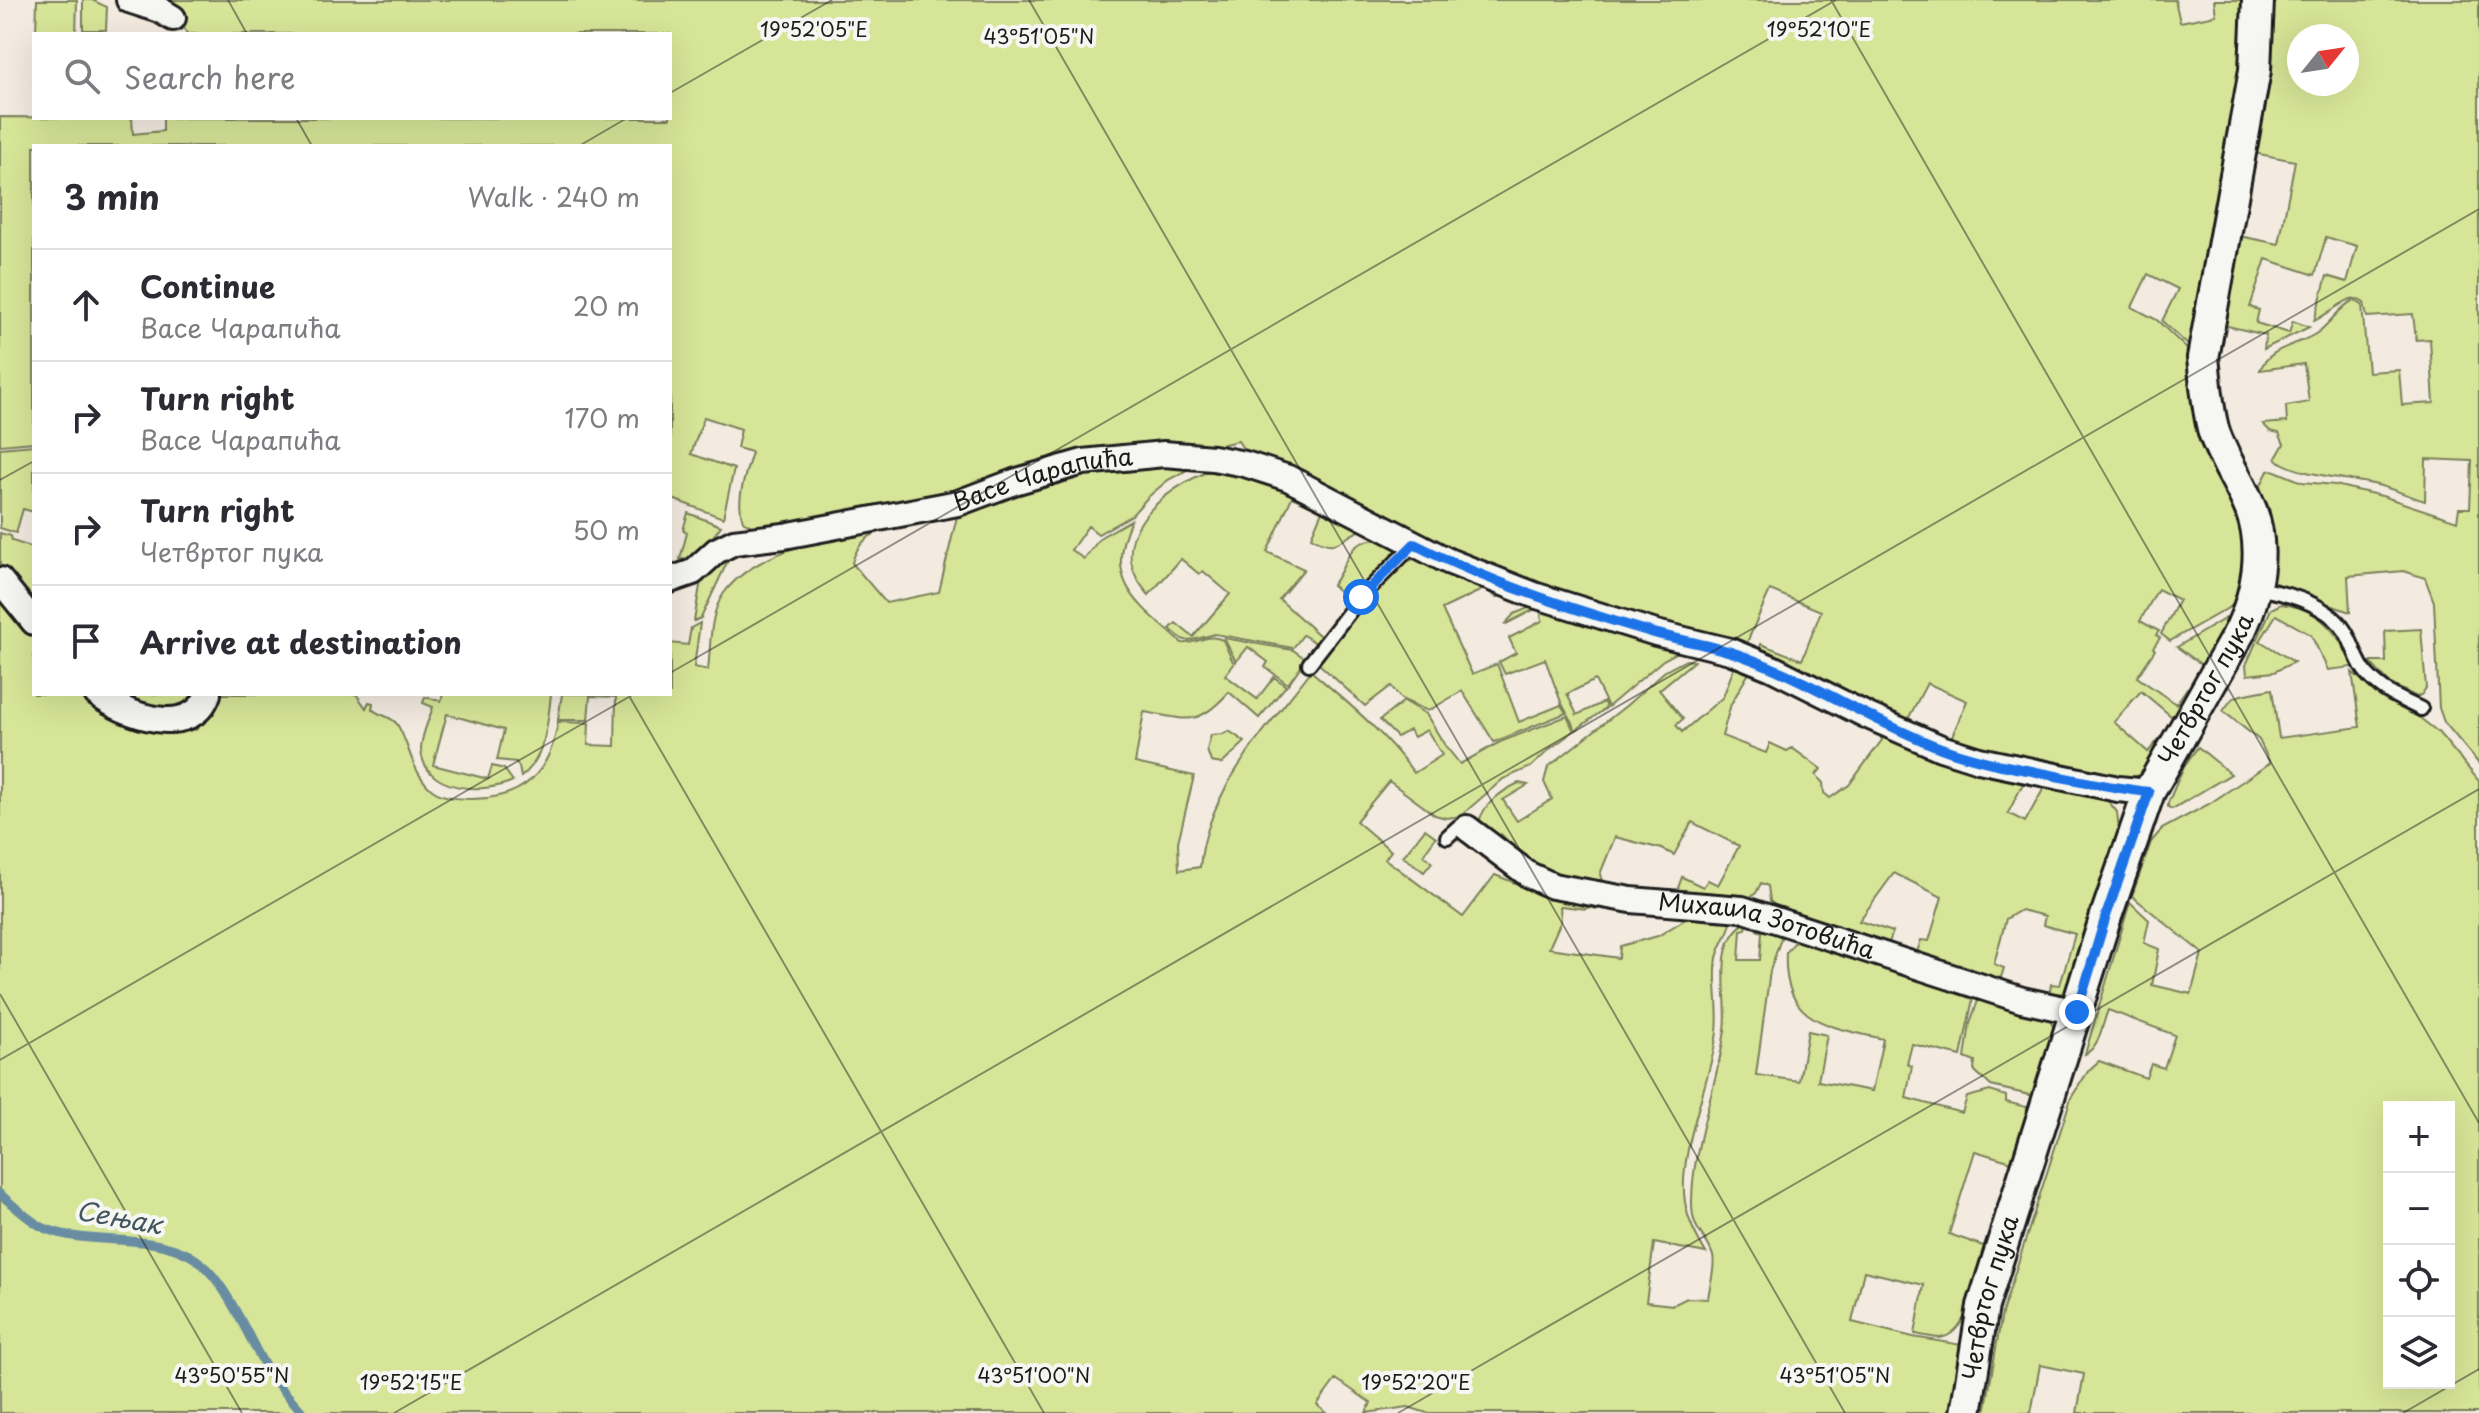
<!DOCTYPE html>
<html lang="en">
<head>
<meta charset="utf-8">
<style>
	body { margin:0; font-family:"Playpen Sans",sans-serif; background:#f7f7f7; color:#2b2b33 }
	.controls { position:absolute; right:24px; bottom:24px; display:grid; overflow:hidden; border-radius:0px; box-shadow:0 8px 32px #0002 }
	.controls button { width:72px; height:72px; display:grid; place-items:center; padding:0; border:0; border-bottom:2px solid #e1e1e2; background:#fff; color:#2b2b33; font:40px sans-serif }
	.compass { position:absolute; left:2287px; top:24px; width:72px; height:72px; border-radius:50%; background:#fff; box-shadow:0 8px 32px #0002; rotate:60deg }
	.stop { position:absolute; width:24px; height:24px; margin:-18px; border:6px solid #1a73e8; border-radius:50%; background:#fff }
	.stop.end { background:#1a73e8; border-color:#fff; box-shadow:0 2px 8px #0008 }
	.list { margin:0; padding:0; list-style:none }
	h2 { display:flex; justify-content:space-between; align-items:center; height:104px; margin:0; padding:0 32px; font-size:34px }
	h2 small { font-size:26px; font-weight:400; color:#7c7c81 }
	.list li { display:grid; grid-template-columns:52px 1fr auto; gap:24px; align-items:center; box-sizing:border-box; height:112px; padding:0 32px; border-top:2px solid #e1e1e2 }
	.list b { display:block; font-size:30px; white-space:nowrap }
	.list p { margin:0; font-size:26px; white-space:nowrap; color:#7c7c81 }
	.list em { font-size:26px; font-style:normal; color:#7c7c81 }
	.icon { flex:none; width:44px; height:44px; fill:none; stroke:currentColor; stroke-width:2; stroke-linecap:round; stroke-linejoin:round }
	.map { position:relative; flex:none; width:2479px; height:1413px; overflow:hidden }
	.search { position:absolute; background:#fff; box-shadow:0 8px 32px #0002; left:32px; top:32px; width:640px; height:88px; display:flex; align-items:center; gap:20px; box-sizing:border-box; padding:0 28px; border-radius:0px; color:#7c7c81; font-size:30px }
	.panel { position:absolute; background:#fff; box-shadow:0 8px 32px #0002; left:32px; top:144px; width:640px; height:552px; border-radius:0px }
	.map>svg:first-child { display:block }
	.green { fill:#d7e598; stroke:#7a805a; stroke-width:2; fill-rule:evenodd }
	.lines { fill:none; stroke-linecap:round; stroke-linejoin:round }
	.stream { stroke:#678da2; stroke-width:9 }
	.service-casing { stroke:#1c1c1c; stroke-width:18 }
	.minor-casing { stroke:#1c1c1c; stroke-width:30 }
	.tertiary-casing { stroke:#1c1c1c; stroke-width:36 }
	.service { stroke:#f6f6f2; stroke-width:12 }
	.minor { stroke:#f6f6f2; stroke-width:24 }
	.tertiary { stroke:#f6f6f2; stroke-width:30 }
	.route { stroke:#1a73e8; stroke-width:10 }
	.ticks { fill:none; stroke:#1c1c1c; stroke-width:2; stroke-opacity:0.45 }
	.labels { text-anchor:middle; stroke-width:8; stroke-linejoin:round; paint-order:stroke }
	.street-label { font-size:24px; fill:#1c1c1c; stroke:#f6f6f2 }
	.water-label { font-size:26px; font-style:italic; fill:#42555f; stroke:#f6f6f2 }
	.ticks-label { font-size:20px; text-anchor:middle; fill:#1c1c1c; stroke:#f6f6f2; stroke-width:8; stroke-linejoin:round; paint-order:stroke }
</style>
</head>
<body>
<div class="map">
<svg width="2479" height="1413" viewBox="0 0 2479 1413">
	<rect width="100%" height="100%" fill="#f3ebe0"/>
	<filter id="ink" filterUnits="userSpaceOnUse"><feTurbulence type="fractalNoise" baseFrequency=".0125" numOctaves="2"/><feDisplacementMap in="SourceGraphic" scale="16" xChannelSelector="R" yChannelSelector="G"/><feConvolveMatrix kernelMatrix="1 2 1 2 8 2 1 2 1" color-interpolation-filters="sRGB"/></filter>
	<g filter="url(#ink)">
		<g class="green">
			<polygon points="37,0 77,0 76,34 36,34"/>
			<polygon points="83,0 92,0 107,7 106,30 83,30"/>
			<path d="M 170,0 L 2175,0 L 2180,22 L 2216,15 L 2214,0 L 2247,0 L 2243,63 L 2192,349 L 2162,321 L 2178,289 L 2148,274 L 2132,307 L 2157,320 L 2191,353 L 2246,539 L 2244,580 L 2235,604 L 2170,641 L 2161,634 L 2179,600 L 2158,589 L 2140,621 L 2159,631 L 2156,635 L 2160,638 L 2153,648 L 2155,650 L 2137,677 L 2176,704 L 2187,688 L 2193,691 L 2177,721 L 2141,691 L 2114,722 L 2148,752 L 2159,739 L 2164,742 L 2144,774 L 2123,779 L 1949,743 L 1967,701 L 1927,683 L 1905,725 L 1758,654 L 1761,644 L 1802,660 L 1821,611 L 1770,590 L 1745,647 L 1543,593 L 1246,453 L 1238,441 L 1216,446 L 1167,443 L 1086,450 L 1016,470 L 960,491 L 804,524 L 753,527 L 743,521 C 735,499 746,474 752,452 L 737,448 L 741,429 L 704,417 L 691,454 L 734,469 L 723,518 L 670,498 L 670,146 L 34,146 L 34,442 L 0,445 L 0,117 L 132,118 L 133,134 L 163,131 L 163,118 L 670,118 L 670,34 L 187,34 Z"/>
			<path d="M 2273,0 L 2479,0 L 2479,764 L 2444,722 L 2439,708 L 2434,602 L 2425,578 L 2404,571 L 2348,576 L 2350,612 L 2282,588 L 2272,581 L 2270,511 L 2260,487 L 2268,471 L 2273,470 L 2302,482 L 2335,485 L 2382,496 L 2457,521 L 2459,508 L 2470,508 L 2472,461 L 2426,459 L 2425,501 C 2409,496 2393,489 2377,485 C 2354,479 2288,474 2276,458 L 2284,444 L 2279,433 L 2270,431 L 2263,424 L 2287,422 L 2286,406 L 2309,402 L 2304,364 L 2260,370 C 2270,346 2298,346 2317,333 C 2331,323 2339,307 2354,300 L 2362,305 L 2368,372 L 2399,370 L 2402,405 L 2434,403 L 2430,339 L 2416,340 L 2413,314 L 2367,317 L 2364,303 C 2360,301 2356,297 2351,299 C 2345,300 2323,317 2314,321 L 2327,276 L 2347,282 L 2357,246 L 2326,237 L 2315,275 L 2266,259 L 2250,307 L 2259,310 L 2256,323 L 2289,333 L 2293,321 L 2309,327 L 2264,349 L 2266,335 L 2223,325 L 2239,236 L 2279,244 L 2295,161 L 2254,153 ZM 2299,36 L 2347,36 L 2347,84 L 2299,84 Z"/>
			<polygon points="34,445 34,512 23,509 16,533 0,528 0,448"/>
			<path d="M 1200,463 L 1168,480 L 1148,497 L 1132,515 L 1098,534 L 1088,526 L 1071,550 L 1084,559 L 1101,537 L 1131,520 C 1102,583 1139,604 1182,643 C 1198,645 1207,632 1223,640 L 1234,664 L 1225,675 L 1257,699 L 1274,677 L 1286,686 L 1259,718 L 1229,692 C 1197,728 1187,719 1144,712 L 1135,763 L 1194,776 L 1178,842 L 1179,870 L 1200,867 C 1207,790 1266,730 1311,671 C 1348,703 1385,733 1414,773 L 1442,755 L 1427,730 L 1414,737 L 1409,730 L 1397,737 L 1380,720 L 1404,701 L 1426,714 L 1444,744 L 1460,764 L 1500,742 L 1567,716 L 1574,731 L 1551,748 L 1531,767 L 1503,779 L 1463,814 L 1455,817 L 1446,818 L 1435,815 L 1389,781 L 1356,821 L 1391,851 L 1385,859 L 1463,917 L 1495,875 L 1546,895 L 1599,905 L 1598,909 L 1587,907 L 1586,909 L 1560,906 L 1561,921 L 1549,948 L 1619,958 L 1620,946 L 1658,936 L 1692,915 L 1732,918 C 1731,931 1720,944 1717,958 C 1713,983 1720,1007 1717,1032 C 1711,1081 1677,1154 1685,1202 C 1688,1221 1696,1236 1706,1253 L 1654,1243 L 1646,1302 L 1673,1305 L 1687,1298 L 1708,1299 C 1709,1287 1716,1267 1713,1256 C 1706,1233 1691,1233 1692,1200 C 1693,1142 1717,1087 1725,1030 C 1730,996 1710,942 1748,921 L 1746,929 L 1741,930 L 1739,960 L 1760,960 L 1762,932 L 1757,930 L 1758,923 L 1782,931 L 1782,935 L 1770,971 L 1756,1075 L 1799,1081 L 1808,1031 L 1827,1035 L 1818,1081 L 1872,1091 L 1883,1039 C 1829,1026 1782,1023 1786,953 L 1794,943 L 1805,939 L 1974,994 L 1961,1056 L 1912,1044 L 1907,1064 L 1912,1066 L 1906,1098 L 1962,1113 L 1967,1097 L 1990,1091 L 2006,1096 L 2006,1102 L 2030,1108 L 2012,1162 L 1975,1151 L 1949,1234 L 1986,1247 C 1979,1271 1970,1335 1940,1338 C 1932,1338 1922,1335 1915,1334 L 1924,1285 L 1864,1271 L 1852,1322 L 1913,1337 L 1962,1345 L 1952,1413 L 1427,1413 L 1408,1407 L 1366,1413 L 1371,1403 L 1336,1379 L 1317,1405 L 1327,1413 L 0,1413 L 0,590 L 34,633 L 34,694 L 87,694 L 184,728 L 196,730 L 207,717 L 215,694 L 356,694 L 366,708 L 369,702 L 373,703 L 372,709 C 379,716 390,715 397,724 C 410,745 411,771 431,789 C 442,798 458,799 472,799 C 524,799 550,772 558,722 L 589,723 L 588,745 L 615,746 L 616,697 L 590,696 L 588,720 L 558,720 L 562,694 L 670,694 L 670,643 L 688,645 L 691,628 L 700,623 L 694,667 L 708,670 C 711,645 709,614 724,593 C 762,541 865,531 924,522 C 892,529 861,527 852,563 L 886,603 L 939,592 L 958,512 L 1082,471 Z"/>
			<path d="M 1212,470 L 1283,485 L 1366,528 C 1339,537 1340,554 1311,537 L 1322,511 L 1292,497 L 1267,552 L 1304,569 L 1279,599 L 1320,636 L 1316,643 L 1303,635 L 1293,648 L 1215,634 L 1189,641 L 1182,639 L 1170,629 L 1176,623 L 1193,637 L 1230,594 L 1203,571 L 1199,574 L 1181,559 L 1149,595 C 1099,540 1162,489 1212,470 Z"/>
			<polygon points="688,513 721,526 701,552 688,560 680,559 687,533 683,530"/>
			<polygon points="0,533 11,536 12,541 34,548 34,611 0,569"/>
			<path d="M 1377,539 L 1388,540 L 1399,549 L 1349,601 L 1332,585 C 1350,563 1344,542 1377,539 Z"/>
			<polygon points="731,554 701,618 694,621 701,580"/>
			<path d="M 1419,558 L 1511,596 L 1496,597 L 1484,589 L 1442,609 L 1472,674 L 1497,664 L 1519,722 L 1561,705 L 1566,713 L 1494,742 L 1462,691 L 1428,711 L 1401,699 L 1391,686 L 1365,706 L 1318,663 C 1336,634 1384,562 1419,558 Z"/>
			<path d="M 2281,604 C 2319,608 2340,632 2352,667 L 2328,670 L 2311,635 L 2276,615 L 2260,641 L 2294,662 L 2274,672 L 2247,675 L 2246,665 L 2271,609 Z"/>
			<polygon points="1533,606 1687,647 1663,660 1608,707 1595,680 1567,694 1577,715 1604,702 1606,708 1576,730 1561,702 1545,659 1505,674 1499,662 1516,653 1509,638 1542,621 1540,609 1537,608 1504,625 1514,614"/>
			<polygon points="2232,615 2205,667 2177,647 2226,618"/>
			<polygon points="2421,629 2426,688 2422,694 2417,697 2389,683 2370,662 2386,662 2385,631"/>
			<polygon points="1224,638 1293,650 1306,659 1288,684 1265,667 1268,662 1248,647 1236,662"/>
			<path d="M 1686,660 L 1694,661 L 1659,690 L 1683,719 L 1676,725 L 1682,732 L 1723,697 L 1735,665 L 1750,671 L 1731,704 L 1722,736 L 1766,753 L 1770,743 L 1787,751 L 1792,748 L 1821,769 L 1816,775 L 1823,783 L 1824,793 L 1830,798 L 1849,785 L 1882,740 L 1878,732 L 1956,766 L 2024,782 L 2008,813 L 2025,822 L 2045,786 L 2108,801 L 2117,812 L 2119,830 L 2068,989 L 2056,996 L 2049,996 L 2051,984 L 2060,985 L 2075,934 L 2043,925 L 2045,916 L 2021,910 L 2006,919 L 1994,964 L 2004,968 L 1999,983 L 1915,958 L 1921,940 L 1929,941 L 1942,897 L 1894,873 L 1859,921 L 1893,932 L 1887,948 L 1783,913 L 1770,901 L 1768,886 L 1761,883 L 1756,893 L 1746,900 L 1677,891 L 1682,877 L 1703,887 L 1708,880 L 1718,885 L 1739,846 L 1692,822 L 1674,855 L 1662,849 L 1615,837 L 1600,874 L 1605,892 L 1556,879 L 1518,856 L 1517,850 L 1501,834 L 1492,841 L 1479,823 C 1482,805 1503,790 1519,783 L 1528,785 L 1503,800 L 1517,821 L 1552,799 L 1544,782 L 1548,767 L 1627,705 L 1665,671 Z"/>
			<path d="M 2352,672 L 2381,698 L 2420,718 L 2438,732 L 2479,781 L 2479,1413 L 2077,1413 L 2084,1374 L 2040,1365 L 2031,1413 L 1985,1413 L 2002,1313 L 2071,1098 L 2089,1070 L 2099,1061 L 2146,1078 L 2151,1064 L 2164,1068 L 2175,1035 L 2108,1010 C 2102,1024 2100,1047 2085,1054 L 2130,902 L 2149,920 L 2144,943 L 2159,949 L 2152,985 L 2191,994 L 2202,953 L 2132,896 L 2151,842 L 2162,829 L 2209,804 L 2270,763 L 2259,740 L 2223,711 L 2232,699 L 2241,695 L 2272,689 L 2279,738 L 2360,727 ZM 2389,1107 L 2449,1107 L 2449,1383 L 2389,1383 Z"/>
			<polygon points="108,694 199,694 198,699 171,712"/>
			<path d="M 443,694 L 551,694 C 548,723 545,759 521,777 L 519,767 L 516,762 L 497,760 L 504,730 L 447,714 L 433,765 L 488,779 L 492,766 L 504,769 L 513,781 C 484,794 423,793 421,749 C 421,735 429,720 433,707 L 423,703 L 425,697 L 441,701 Z"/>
			<polygon points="1229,731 1245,742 1222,764 1211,762 1207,750 1211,735 1223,734"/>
			<polygon points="2198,747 2231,774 2172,809 2168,807 2168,803 2184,766"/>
			<polygon points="1425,829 1436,837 1423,855 1432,862 1424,872 1403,856"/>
			<polygon points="1980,995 2050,1018 2055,1033 2034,1096 1991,1086 1974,1070 1975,1062 1965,1058 1970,1023"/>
		</g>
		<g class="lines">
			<path class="stream" d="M 0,1194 C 13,1205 29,1221 44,1228 C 89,1247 145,1232 189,1255 C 224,1273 247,1337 268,1371 C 277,1386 292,1399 303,1413"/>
			<defs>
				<g id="service">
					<path d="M 2256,588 C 2286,593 2327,603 2345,631 C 2354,645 2356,662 2368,675 C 2383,692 2402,700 2421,709"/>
					<polyline points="1309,664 1361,597 1414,544"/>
					<polyline points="1447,837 1458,827 1467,828"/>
				</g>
				<g id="minor">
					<polyline points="129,0 160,10 173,18"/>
					<polyline points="0,580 34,622"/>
					<path id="s1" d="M 670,580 L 693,572 L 716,551 L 734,542 L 784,536 L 958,503 L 1014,482 L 1083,462 L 1164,454 L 1213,458 L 1245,464 L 1288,478 L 1448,561 L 1534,595 L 1656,633 L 1730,651 L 1772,668 L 1868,716 L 1941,748 L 1979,760 L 2118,789 L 2149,792"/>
					<path d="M 97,694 C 124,715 192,740 208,694"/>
					<path id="s2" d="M 1467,828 L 1529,875 L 1553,886 L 1631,900 L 1742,909 L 2022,1000 L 2077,1012"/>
				</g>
				<g id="tertiary">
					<path id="s3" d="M 1966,1413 L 1983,1306 L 2106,916 L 2149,792 L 2240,631 C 2257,595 2266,549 2251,510 C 2241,484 2223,459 2214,432 C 2207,408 2206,383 2203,358 L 2255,70 L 2258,0"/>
				</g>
			</defs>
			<use href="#service" class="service-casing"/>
			<use href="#minor" class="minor-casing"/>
			<use href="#tertiary" class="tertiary-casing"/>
			<use href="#service" class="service"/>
			<use href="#minor" class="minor"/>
			<use href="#tertiary" class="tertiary"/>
		</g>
	</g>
	<g class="lines" filter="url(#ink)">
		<path class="route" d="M 1361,597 L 1414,544 C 1490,583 1572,609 1654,633 C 1679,640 1706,644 1731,652 C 1804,676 1869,721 1941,748 C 1973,760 2007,766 2041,773 C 2077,780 2113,788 2149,792 L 2106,916 L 2077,1012"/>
	</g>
	<path class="ticks" d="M 228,0 L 247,34M 1029,0 L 1845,1413M 1831,0 L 2479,1123M 670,93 L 832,0M 296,118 L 312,146M 579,146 L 627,118M 0,480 L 34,461M 670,673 L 1836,0M 628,694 L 1044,1413M 0,994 L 242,1413M 0,1060 L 634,694M 394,1413 L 2479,209M 1398,1413 L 2479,789M 2403,1413 L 2479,1369"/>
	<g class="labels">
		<g class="street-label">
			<text dy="8" stroke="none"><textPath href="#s1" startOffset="392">Васе Чарапића</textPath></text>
			<text dy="8" stroke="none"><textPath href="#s3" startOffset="766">Четвртог пука</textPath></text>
			<text dy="8" stroke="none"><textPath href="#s2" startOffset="322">Михаила Зотовића</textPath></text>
			<text dy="8" stroke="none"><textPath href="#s3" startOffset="118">Четвртог пука</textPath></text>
		</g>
		<g class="water-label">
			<text transform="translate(119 1218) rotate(10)" y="9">Сењак</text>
		</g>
	</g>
	<g class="ticks-label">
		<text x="814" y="37">19°52'05"E</text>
		<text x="1819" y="37">19°52'10"E</text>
		<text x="1039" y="44">43°51'05"N</text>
		<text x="232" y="1383">43°50'55"N</text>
		<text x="1034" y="1383">43°51'00"N</text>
		<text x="1835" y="1383">43°51'05"N</text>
		<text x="411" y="1390">19°52'15"E</text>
		<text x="1416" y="1390">19°52'20"E</text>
	</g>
</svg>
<div class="controls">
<button>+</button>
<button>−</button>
<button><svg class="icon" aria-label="locate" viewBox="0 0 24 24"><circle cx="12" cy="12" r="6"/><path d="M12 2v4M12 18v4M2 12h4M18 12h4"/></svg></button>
<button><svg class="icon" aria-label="layers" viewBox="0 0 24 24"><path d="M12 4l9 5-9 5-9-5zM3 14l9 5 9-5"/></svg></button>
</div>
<svg class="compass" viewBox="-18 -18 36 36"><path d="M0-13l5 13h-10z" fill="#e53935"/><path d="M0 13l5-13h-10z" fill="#7c7c81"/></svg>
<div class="stop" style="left:1361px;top:597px"></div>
<div class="stop end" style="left:2077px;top:1012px"></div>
<div class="search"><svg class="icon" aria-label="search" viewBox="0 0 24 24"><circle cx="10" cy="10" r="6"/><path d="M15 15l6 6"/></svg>Search here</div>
<section class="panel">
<h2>3 min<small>Walk · 240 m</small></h2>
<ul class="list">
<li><svg class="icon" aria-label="ahead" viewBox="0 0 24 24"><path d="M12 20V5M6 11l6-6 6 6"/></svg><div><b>Continue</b><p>Васе Чарапића</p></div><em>20 m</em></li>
<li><svg class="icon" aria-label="right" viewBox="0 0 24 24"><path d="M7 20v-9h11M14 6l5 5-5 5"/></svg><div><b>Turn right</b><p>Васе Чарапића</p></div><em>170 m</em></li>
<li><svg class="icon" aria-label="right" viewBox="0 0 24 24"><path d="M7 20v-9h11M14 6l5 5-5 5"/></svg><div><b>Turn right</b><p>Четвртог пука</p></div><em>50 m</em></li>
<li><svg class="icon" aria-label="arrive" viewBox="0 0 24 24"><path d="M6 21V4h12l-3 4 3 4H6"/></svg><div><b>Arrive at destination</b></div></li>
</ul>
</section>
</div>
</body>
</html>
